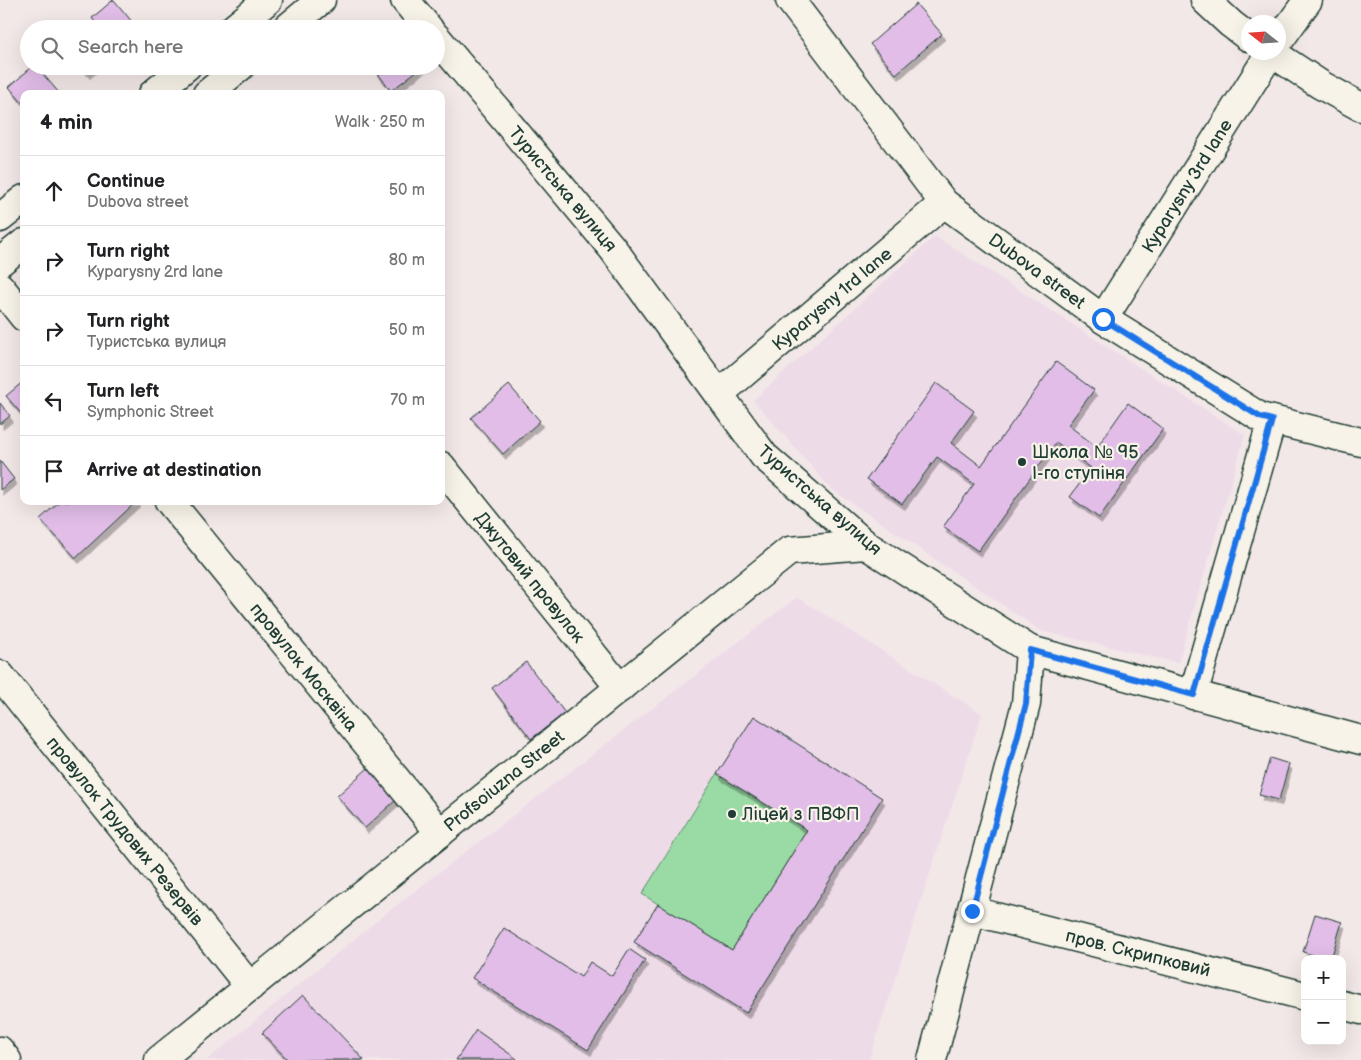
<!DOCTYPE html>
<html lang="en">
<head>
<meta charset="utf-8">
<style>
	body { margin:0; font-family:"Balsamiq Sans",sans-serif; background:#f6f6f6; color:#202124 }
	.controls { position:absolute; right:15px; bottom:15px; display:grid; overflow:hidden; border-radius:10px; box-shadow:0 5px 20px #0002 }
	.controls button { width:45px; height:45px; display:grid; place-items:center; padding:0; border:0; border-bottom:1px solid #e0e0e0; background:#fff; color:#202124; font:25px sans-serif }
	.compass { position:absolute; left:1241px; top:15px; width:45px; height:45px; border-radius:50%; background:#fff; box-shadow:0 5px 20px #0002; rotate:287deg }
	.stop { position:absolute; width:15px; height:15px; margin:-11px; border:4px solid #1a73e8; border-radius:50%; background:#fff }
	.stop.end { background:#1a73e8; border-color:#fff; box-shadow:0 1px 5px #0008 }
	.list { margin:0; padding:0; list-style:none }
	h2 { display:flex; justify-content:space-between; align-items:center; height:65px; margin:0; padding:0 20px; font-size:21px }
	h2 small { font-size:16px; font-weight:400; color:#757577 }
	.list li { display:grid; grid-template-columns:32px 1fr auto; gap:15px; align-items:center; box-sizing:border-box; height:70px; padding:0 20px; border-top:1px solid #e0e0e0 }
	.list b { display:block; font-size:19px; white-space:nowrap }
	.list p { margin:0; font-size:16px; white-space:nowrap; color:#757577 }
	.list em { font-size:16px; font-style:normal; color:#757577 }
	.icon { flex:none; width:28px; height:28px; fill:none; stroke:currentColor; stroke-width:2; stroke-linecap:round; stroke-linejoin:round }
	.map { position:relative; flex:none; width:1361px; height:1060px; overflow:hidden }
	.search { position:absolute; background:#fff; box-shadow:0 5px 20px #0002; left:20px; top:20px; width:425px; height:55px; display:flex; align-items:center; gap:12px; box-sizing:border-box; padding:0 18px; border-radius:28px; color:#757577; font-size:19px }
	.panel { position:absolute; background:#fff; box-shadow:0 5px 20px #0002; left:20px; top:90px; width:425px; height:415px; border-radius:10px }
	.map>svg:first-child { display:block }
	.built { fill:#eedbe8 }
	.green { fill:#9adba5; stroke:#5c8c6c }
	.building { fill:#e1bde7; stroke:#1f3d34; filter:url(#shadow) }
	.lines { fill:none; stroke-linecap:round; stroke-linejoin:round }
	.street-casing { stroke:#1f3d34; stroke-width:31 }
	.secondary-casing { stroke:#1f3d34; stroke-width:31 }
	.street { stroke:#f7f3e8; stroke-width:28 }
	.secondary { stroke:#f7f3e8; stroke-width:28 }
	.route { stroke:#1a73e8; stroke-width:6 }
	.poi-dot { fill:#1f3d34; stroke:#f7f3e8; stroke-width:2 }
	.labels { text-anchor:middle; stroke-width:4.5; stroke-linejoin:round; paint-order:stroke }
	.street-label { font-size:18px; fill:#1f3d34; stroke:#f7f3e8 }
	.poi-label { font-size:18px; fill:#1f3d34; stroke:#f7f3e8; text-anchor:start }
</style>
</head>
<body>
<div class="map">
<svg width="1361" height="1060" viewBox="0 0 1361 1060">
	<defs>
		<filter id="shadow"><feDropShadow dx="3" dy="5.5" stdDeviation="0" flood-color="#0004"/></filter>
	</defs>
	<rect width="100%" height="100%" fill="#f3e8e8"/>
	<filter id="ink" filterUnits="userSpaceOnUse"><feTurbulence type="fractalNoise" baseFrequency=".02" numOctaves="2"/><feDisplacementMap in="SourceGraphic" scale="10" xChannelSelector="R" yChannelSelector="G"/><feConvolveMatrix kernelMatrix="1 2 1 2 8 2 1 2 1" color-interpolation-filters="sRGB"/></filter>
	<g filter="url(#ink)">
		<g class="built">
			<polygon points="935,236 1245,435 1178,663 1041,631 831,489 753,400"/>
			<polygon points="797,597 982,714 869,1060 207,1060 385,914"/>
		</g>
		<polygon class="green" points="717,774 807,830 732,950 642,894"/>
		<g class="building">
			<polygon points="113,0 114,0 138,29 100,29 92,18"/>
			<polygon points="916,4 942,34 896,74 870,44"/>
			<polygon points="33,66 36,66 60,94 24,94 24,105 9,87"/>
			<polygon points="81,66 95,66 87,73"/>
			<polygon points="372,66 423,66 391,91"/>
			<polygon points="1056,362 1094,390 1068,425 1097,447 1128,403 1163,429 1099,518 1070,497 1091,468 1056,442 978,551 943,527 974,484 937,457 902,504 867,479 936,383 974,411 951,443 981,466"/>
			<polygon points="24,381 24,417 6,396"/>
			<polygon points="509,385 540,421 503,454 471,418"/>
			<polygon points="0,403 10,416 0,424"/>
			<polygon points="0,461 14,479 0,490"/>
			<polygon points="60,501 137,501 76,558 40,519"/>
			<polygon points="526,662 565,713 531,739 492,688"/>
			<polygon points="754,716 882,798 746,1013 634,942 658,904 732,950 807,830 717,774"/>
			<polygon points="1270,758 1289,764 1279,800 1259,795"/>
			<polygon points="368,768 397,799 365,828 337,796"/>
			<polygon points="1315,914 1342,922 1331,959 1325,959 1303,952"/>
			<polygon points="504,928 581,977 590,962 612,976 629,949 645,960 588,1050 472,978"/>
			<polygon points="303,995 364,1060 288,1060 262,1033"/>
			<polygon points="476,1030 517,1059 516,1060 456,1060"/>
		</g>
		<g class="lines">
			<defs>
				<g id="street">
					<polyline points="790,0 944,203 1103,319 1260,417 1361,442"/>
					<polyline points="1205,0 1231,24 1248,37"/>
					<polyline points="1278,42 1308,0"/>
					<polyline points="1271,52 1321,85 1361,107"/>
					<polyline points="0,287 24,317"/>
					<polyline points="1103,319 1271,52"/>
					<polyline points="719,394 944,203"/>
					<polyline points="441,466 620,688"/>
					<polyline points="169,501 440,833"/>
					<polyline points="0,675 250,987"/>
					<polyline points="1193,695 1272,420"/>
					<polyline points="972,911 1305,996"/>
					<polyline points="1342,1005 1361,1010"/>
					<polyline points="0,1051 7,1060"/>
					<polyline points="159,1060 789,551 866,545"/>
					<polyline points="932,1060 1026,704 1030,650"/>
				</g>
				<g id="secondary">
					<polyline points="405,0 429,29"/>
					<polyline points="233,29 268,0"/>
					<polyline points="286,29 321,0"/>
					<polyline points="436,37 613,249 764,456 866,545 1030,650 1361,740"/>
					<polyline points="153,94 187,66"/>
					<polyline points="207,94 241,66"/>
					<polyline points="0,218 24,199"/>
					<polyline points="0,262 24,243"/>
				</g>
			</defs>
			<use href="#street" class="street-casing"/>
			<use href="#secondary" class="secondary-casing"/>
			<use href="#street" class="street"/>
			<use href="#secondary" class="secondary"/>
		</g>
	</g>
	<g class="lines" filter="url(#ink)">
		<polyline class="route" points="972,911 1026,704 1030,650 1194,695 1272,420 1260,417 1103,319"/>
	</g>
	<g class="poi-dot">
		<circle cx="1022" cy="462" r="5"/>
		<circle cx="732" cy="814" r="5"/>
	</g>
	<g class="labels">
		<g class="street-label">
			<text transform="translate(1187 186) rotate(-58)" y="6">Kyparysny 3rd lane</text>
			<text transform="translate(563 189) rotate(50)" y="6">Туристська вулиця</text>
			<text transform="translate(1037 271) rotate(36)" y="6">Dubova street</text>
			<text transform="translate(832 299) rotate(-40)" y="6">Kyparysny 1rd lane</text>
			<text transform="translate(820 500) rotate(41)" y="6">Туристська вулиця</text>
			<text transform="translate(530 577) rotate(51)" y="6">Джутовий провулок</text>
			<text transform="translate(304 667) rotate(51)" y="6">провулок Москвіна</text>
			<text transform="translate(504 781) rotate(-39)" y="6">Profsoiuzna Street</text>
			<text transform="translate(125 831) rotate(51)" y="6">провулок Трудових Резервів</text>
			<text transform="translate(1138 953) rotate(14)" y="6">пров. Скрипковий</text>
		</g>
		<g class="poi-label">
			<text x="1032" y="458">Школа № 95<tspan x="1032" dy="21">І-го ступіня</tspan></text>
			<text x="742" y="820">Ліцей з ПВФП</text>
		</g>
	</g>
</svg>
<div class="controls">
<button>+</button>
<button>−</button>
</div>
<svg class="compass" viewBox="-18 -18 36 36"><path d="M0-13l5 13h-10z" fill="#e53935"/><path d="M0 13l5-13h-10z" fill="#757577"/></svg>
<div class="stop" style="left:1103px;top:319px"></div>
<div class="stop end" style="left:972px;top:911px"></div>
<div class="search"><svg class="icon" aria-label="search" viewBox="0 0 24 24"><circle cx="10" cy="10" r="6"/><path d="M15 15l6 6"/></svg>Search here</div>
<section class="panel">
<h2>4 min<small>Walk · 250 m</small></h2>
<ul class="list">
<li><svg class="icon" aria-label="ahead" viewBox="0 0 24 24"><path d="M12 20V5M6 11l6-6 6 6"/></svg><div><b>Continue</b><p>Dubova street</p></div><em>50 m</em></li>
<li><svg class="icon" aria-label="right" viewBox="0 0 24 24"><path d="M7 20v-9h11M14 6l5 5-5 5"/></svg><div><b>Turn right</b><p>Kyparysny 2rd lane</p></div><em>80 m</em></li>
<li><svg class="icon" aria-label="right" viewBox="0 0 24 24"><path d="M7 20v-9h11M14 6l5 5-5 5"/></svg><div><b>Turn right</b><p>Туристська вулиця</p></div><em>50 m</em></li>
<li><svg class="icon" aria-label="left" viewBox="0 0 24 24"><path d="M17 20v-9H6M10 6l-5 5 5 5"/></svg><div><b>Turn left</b><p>Symphonic Street</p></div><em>70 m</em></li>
<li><svg class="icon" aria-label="arrive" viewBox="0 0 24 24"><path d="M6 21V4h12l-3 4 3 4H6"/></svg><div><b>Arrive at destination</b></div></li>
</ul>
</section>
</div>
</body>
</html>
